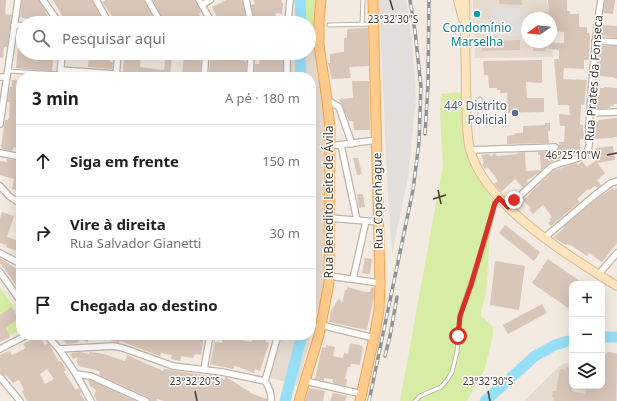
<!DOCTYPE html>
<html lang="pt">
<head>
<meta charset="utf-8">
<style>
	body { margin:0; font-family:"Noto Sans",sans-serif; background:#f2f2f2; color:#202124 }
	.controls { position:absolute; right:12px; bottom:12px; display:grid; overflow:hidden; border-radius:8px; box-shadow:0 4px 16px #0002 }
	.controls button { width:36px; height:36px; display:grid; place-items:center; padding:0; border:0; border-bottom:1px solid #e0e0e0; background:#fff; color:#202124; font:20px sans-serif }
	.compass { position:absolute; left:521px; top:12px; width:36px; height:36px; border-radius:50%; background:#fff; box-shadow:0 4px 16px #0002; rotate:256deg }
	.stop { position:absolute; width:12px; height:12px; margin:-9px; border:3px solid #d93025; border-radius:50%; background:#fff }
	.stop.end { background:#d93025; border-color:#fff; box-shadow:0 1px 4px #0008 }
	.list { margin:0; padding:0; list-style:none }
	h2 { display:flex; justify-content:space-between; align-items:center; height:52px; margin:0; padding:0 16px; font-size:17px }
	h2 small { font-size:13px; font-weight:400; color:#757577 }
	.list li { display:grid; grid-template-columns:26px 1fr auto; gap:12px; align-items:center; box-sizing:border-box; height:72px; padding:0 16px; border-top:1px solid #e0e0e0 }
	.list b { display:block; font-size:15px; white-space:nowrap }
	.list p { margin:0; font-size:13px; white-space:nowrap; color:#757577 }
	.list em { font-size:13px; font-style:normal; color:#757577 }
	.icon { flex:none; width:22px; height:22px; fill:none; stroke:currentColor; stroke-width:2; stroke-linecap:round; stroke-linejoin:round }
	.map { position:relative; flex:none; width:617px; height:401px; overflow:hidden }
	.search { position:absolute; background:#fff; box-shadow:0 4px 16px #0002; left:16px; top:16px; width:300px; height:44px; display:flex; align-items:center; gap:10px; box-sizing:border-box; padding:0 14px; border-radius:22px; color:#757577; font-size:15px }
	.panel { position:absolute; background:#fff; box-shadow:0 4px 16px #0002; left:16px; top:72px; width:300px; height:268px; border-radius:16px }
	.map>svg:first-child { display:block }
	.residential { fill:#e7dbcf }
	.green { fill:#d7eca5 }
	.parking { fill:#e2dedb }
	.lines { fill:none; stroke-linecap:round; stroke-linejoin:round }
	.river { stroke:#96dff7; stroke-width:11 }
	.building { fill:#d8c6b9; fill-rule:evenodd }
	.lane-casing { stroke:#c1b3a6; stroke-width:5 }
	.street-casing { stroke:#c1b3a6; stroke-width:8 }
	.secondary-casing { stroke:#daba8e; stroke-width:10 }
	.primary-casing { stroke:#eea653; stroke-width:11 }
	.lane { stroke:#fff; stroke-width:3 }
	.street { stroke:#fff; stroke-width:5.5 }
	.secondary { stroke:#ffe5bf; stroke-width:8 }
	.primary { stroke:#ffcc8e; stroke-width:9 }
	.rail-casing { stroke:#939393; stroke-width:3.5 }
	.rail { stroke:#fff; stroke-width:2; stroke-dasharray:6; stroke-linecap:butt }
	.route { stroke:#d93025; stroke-width:5 }
	.ticks { fill:none; stroke:#443a32; stroke-width:1.5 }
	.culture-dot { fill:#0f9aa8; stroke:#fff; stroke-width:1.5 }
	.service-dot { fill:#5c6f8a; stroke:#fff; stroke-width:1.5 }
	.labels { text-anchor:middle; stroke-width:3; stroke-linejoin:round; paint-order:stroke }
	.culture-label { font-size:12px; fill:#0d838f; stroke:#fff }
	.street-label { font-size:12px; fill:#443a32; stroke:#fff }
	.service-label { font-size:12px; fill:#4e5e75; stroke:#fff; text-anchor:end }
	.ticks-label { font-size:10px; text-anchor:middle; fill:#443a32; stroke:#fff; stroke-width:3; stroke-linejoin:round; paint-order:stroke }
</style>
</head>
<body>
<div class="map">
<svg width="617" height="401" viewBox="0 0 617 401">
	<rect width="100%" height="100%" fill="#f3eae1"/>
	<g class="residential">
		<polygon points="473,0 547,0 550,18 527,18 527,42 551,42 551,30 553,57 475,58"/>
		<polygon points="309,44 317,45 326,93 325,282 298,385 263,376 276,335 311,335 311,77 290,77 290,53 309,53"/>
		<polygon points="609,352 617,354 617,401 524,401 560,366 563,364 572,362 572,386 602,386 602,354"/>
	</g>
	<g class="green">
		<polygon points="302,0 318,0 315,37 309,38 309,23 302,23"/>
		<polygon points="463,92 466,150 474,173 496,204 490,236 486,293 481,311 481,316 493,327 493,334 485,369 467,401 400,401 443,165 440,113 441,94"/>
		<polygon points="0,288 21,317 21,329 0,340"/>
	</g>
	<g class="parking">
		<polygon points="379,0 406,0 412,40 416,98 408,177 392,254 388,195"/>
		<polygon points="490,8 523,9 525,36 491,36"/>
	</g>
	<g class="lines">
		<g class="river">
			<polyline points="300,0 301,23"/>
			<polyline points="300,53 301,77"/>
			<polyline points="602,337 617,337"/>
			<polyline points="285,401 302,335"/>
			<polyline points="485,401 535,356 555,345 572,340"/>
		</g>
	</g>
	<g class="building">
		<polygon points="0,0 6,0 5,14 12,15 7,47 4,47 3,58 0,57"/>
		<polygon points="22,0 39,0 47,14 47,18 50,18 54,23 27,22 27,19 20,17"/>
		<polygon points="53,0 92,0 101,18 100,23 72,23 73,18 66,22"/>
		<polygon points="106,0 144,0 156,23 117,23 102,2"/>
		<polygon points="153,0 195,0 201,12 199,14 205,23 165,23"/>
		<polygon points="226,0 242,0 247,23 216,23 215,20 218,19 212,7"/>
		<polygon points="253,0 282,0 282,3 283,3 282,14 276,13 275,23 255,23 251,5 255,4"/>
		<polygon points="499,0 522,0 522,5 499,4"/>
		<polygon points="548,0 567,0 567,11 570,11 570,14 579,14 579,27 587,27 587,33 589,33 590,36 589,60 584,60 584,69 564,68 563,79 587,80 584,105 581,104 580,124 583,125 583,130 584,134 585,134 585,139 580,139 580,150 574,150 574,153 569,153 569,156 549,163 537,174 527,180 528,182 523,188 515,179 501,192 494,184 498,181 495,176 487,167 485,169 482,165 484,163 481,155 488,154 492,156 495,153 497,156 518,154 517,153 525,152 526,171 541,170 540,155 538,155 538,152 557,151 559,149 559,142 564,142 565,126 560,126 559,114 570,115 569,105 558,105 554,59 559,59 559,50 549,49 548,47 547,47 547,49 545,49 545,51 533,51 533,42 564,43 564,32 551,31 551,18 533,18 532,13 549,12"/>
		<polygon points="605,0 615,0 613,14 603,13"/>
		<polygon points="602,25 617,26 617,38 602,36 601,35"/>
		<polygon points="365,28 368,28 369,66 349,67 351,78 332,79 328,63 330,63 330,54 344,52 344,38 347,38 347,29"/>
		<polygon points="19,30 23,30 23,53 54,53 52,71 16,68 19,36 17,36"/>
		<polygon points="520,40 520,50 482,51 482,41"/>
		<polygon points="603,46 617,46 617,79 612,77 597,76 600,47"/>
		<polygon points="91,53 98,53 98,55 105,56 105,58 111,58 110,62 113,62 112,69 88,67 89,54 91,54"/>
		<polygon points="132,53 141,53 140,67 164,70 166,53 172,53 170,77 143,77 144,76 129,75 129,77 120,77 121,71 123,72 124,58 132,58"/>
		<polygon points="184,53 199,53 198,58 201,58 200,77 182,77"/>
		<polygon points="211,53 243,53 242,60 246,61 246,76 211,77 212,72 209,72"/>
		<polygon points="261,53 283,53 283,77 254,77 255,64 259,64"/>
		<polygon points="542,60 542,83 526,82 527,98 544,98 544,112 508,113 507,93 500,93 500,90 497,90 497,88 489,88 488,75 484,75 483,61"/>
		<polygon points="12,80 21,81 19,125 21,125 21,150 14,147 12,151 2,149 1,146 5,120 8,120 9,118 10,102 7,102 10,87 12,87"/>
		<polygon points="352,81 369,81 370,130 354,130 353,121 349,121 339,99 353,98"/>
		<polygon points="604,87 617,88 617,104 614,104 613,106 610,106 610,108 594,109 595,96 599,97 600,88 604,88"/>
		<polygon points="617,118 617,137 613,137 613,138 594,139 593,122 598,122 598,120"/>
		<polygon points="545,123 550,123 550,131 548,131 549,143 507,144 507,136 514,135 516,133 523,133 523,126 545,125"/>
		<polygon points="613,146 615,160 597,163 605,173 597,180 601,185 597,188 595,186 589,190 588,189 577,199 580,202 551,226 548,223 551,221 549,219 552,217 543,205 533,214 529,210 531,208 523,200 553,171 576,163 578,165 582,161 587,167 598,159 596,148"/>
		<polygon points="353,158 358,158 362,174 357,175"/>
		<polygon points="7,159 21,161 18,175 21,176 21,191 12,189 14,179 0,175 0,161 7,162"/>
		<polygon points="613,188 614,190 617,188 617,243 602,262 589,253 587,256 572,246 567,244 566,245 556,239 554,237 564,228 563,227 598,198"/>
		<polygon points="357,194 363,194 365,207 359,208"/>
		<polygon points="2,212 14,216 7,237 21,242 21,252 6,247 7,245 0,243 0,218"/>
		<polygon points="505,225 540,252 534,261 499,233"/>
		<polygon points="0,258 18,270 21,268 21,283 18,282 16,285 0,263"/>
		<polygon points="365,258 372,259 370,274 362,273"/>
		<polygon points="548,259 584,284 572,284 572,302 568,308 532,283 542,268 544,268 542,267"/>
		<polygon points="495,261 525,266 519,310 490,305"/>
		<polygon points="347,287 366,292 370,292 371,287 374,288 374,296 367,330 329,322 331,311 339,298 342,303 345,290 347,290"/>
		<polygon points="542,304 547,313 508,334 503,325"/>
		<polygon points="11,307 19,318 6,328 10,337 0,342 0,315"/>
		<polygon points="58,335 90,335 88,342 81,340 77,343 67,344"/>
		<polygon points="92,335 182,335 189,336 189,335 204,335 201,355 195,354 193,358 181,356 180,361 171,359 172,355 161,353 160,356 120,341 119,343 106,339 105,341"/>
		<polygon points="223,335 243,335 242,340 251,342 253,335 266,338 266,342 269,343 260,371 255,369 254,373 236,366 234,366 233,369 210,364 215,342 222,343"/>
		<path d="M 40,336 L 45,345 L 48,343 L 50,346 L 59,362 L 61,361 L 66,370 L 64,372 L 76,390 L 79,388 L 81,393 L 80,393 L 85,401 L 27,401 L 22,391 L 24,390 L 19,380 L 13,383 L 6,375 L 4,376 L 0,373 L 0,355 L 10,351 L 12,355 L 26,348 L 23,344 ZM 47,369 L 54,379 L 45,384 L 40,374 Z"/>
		<polygon points="350,343 362,346 362,348 363,348 360,365 351,364 350,367 348,367 345,379 347,379 346,386 333,383 333,379 324,378 324,381 315,379 322,347 326,348 326,345 335,347 333,356 343,358 344,353 348,354"/>
		<polygon points="80,352 89,354 90,352 104,354 125,361 127,355 163,371 164,369 209,376 210,375 219,376 224,380 226,377 253,394 267,399 267,401 164,401 157,399 157,401 150,401 148,397 99,375 100,372 99,371 79,366 77,363 77,357 73,359 70,354 72,353"/>
		<polygon points="609,352 617,354 616,401 554,401 554,397 552,397 553,391 556,391 560,369 566,370 566,367 572,369 572,391 574,392 585,394 586,386 602,386 603,366 602,366 602,356 605,357 605,354"/>
		<polygon points="88,380 90,380 136,401 97,401 94,395 96,390 90,386"/>
		<polygon points="309,388 325,391 323,401 305,401"/>
		<polygon points="333,393 347,396 345,401 330,401"/>
	</g>
	<g class="lines">
		<defs>
			<g id="lane">
				<polyline points="362,24 363,0"/>
				<polyline points="329,25 372,24"/>
				<polyline points="8,71 60,74"/>
				<polyline points="480,99 480,118"/>
				<polyline points="415,401 420,396 441,387 447,380 452,372 457,352 460,316 488,231 493,210 495,203 499,198"/>
			</g>
			<g id="street">
				<polyline points="43,0 59,23"/>
				<polyline points="96,0 109,23"/>
				<polyline points="148,0 161,23"/>
				<polyline points="199,0 212,23"/>
				<polyline points="246,0 251,23"/>
				<polyline points="202,5 210,0"/>
				<polyline points="288,23 290,0"/>
				<polyline points="14,25 23,26"/>
				<polyline points="595,41 617,42"/>
				<polyline points="309,44 319,45"/>
				<polyline points="287,53 287,77"/>
				<polyline points="61,70 116,74"/>
				<polyline points="0,77 7,77"/>
				<polyline points="60,77 62,53"/>
				<polyline points="116,77 118,53"/>
				<polyline points="204,77 206,53"/>
				<polyline points="250,77 251,53"/>
				<polyline points="327,100 339,107 352,144"/>
				<polyline points="590,113 617,112"/>
				<polyline points="0,124 18,0"/>
				<polyline points="341,145 357,220"/>
				<polyline points="330,146 377,140"/>
				<polyline points="470,150 555,147"/>
				<polyline points="0,153 21,157"/>
				<polyline points="0,186 9,196 21,204"/>
				<path d="M 508,207 L 551,167 C 560,162 583,159 587,152 C 591,146 589,132 589,125 C 592,83 594,41 601,0"/>
				<polyline points="329,218 379,222"/>
				<polyline points="544,238 595,195 611,183 617,181"/>
				<polyline points="0,253 21,264"/>
				<polyline points="0,272 21,302"/>
				<polyline points="598,275 617,253"/>
				<polyline points="329,276 380,283"/>
				<polyline points="353,279 366,221"/>
				<polyline points="321,325 374,338"/>
				<polyline points="46,335 59,349 113,346 123,348 173,366 222,372 265,381"/>
				<polyline points="0,349 27,335"/>
				<polyline points="59,349 76,374 91,401"/>
				<polyline points="204,369 210,335"/>
				<polyline points="76,374 91,376 146,401"/>
				<polyline points="0,377 20,401"/>
				<polyline points="265,381 278,335"/>
				<path d="M 265,381 C 269,387 272,393 271,401"/>
				<polyline points="305,381 362,394"/>
			</g>
			<g id="secondary">
				<polyline points="458,0 463,19"/>
				<path d="M 465,0 C 466,9 465,18 465,27 C 465,48 466,70 466,91 C 467,109 466,128 469,145 C 480,203 570,257 617,286"/>
			</g>
			<g id="primary">
				<polyline points="299,401 319,335 329,283 330,129 327,100 319,45 319,21 321,0"/>
				<polyline points="360,401 374,338 379,310 380,283 373,0"/>
			</g>
		</defs>
		<use href="#lane" class="lane-casing"/>
		<use href="#street" class="street-casing"/>
		<use href="#secondary" class="secondary-casing"/>
		<use href="#primary" class="primary-casing"/>
		<use href="#lane" class="lane"/>
		<use href="#street" class="street"/>
		<use href="#secondary" class="secondary"/>
		<use href="#primary" class="primary"/>
		<defs>
			<g id="rail">
				<polyline points="425,134 428,86 429,0"/>
				<polyline points="385,356 390,336 397,297"/>
				<polyline points="369,401 413,190 419,142 421,87 415,31 410,0"/>
			</g>
		</defs>
		<use href="#rail" class="rail-casing"/>
		<use href="#rail" class="rail"/>
	</g>
	<g class="lines">
		<polyline class="route" points="458,336 460,316 471,285 495,203 499,198 508,207 514,200"/>
	</g>
	<path class="ticks" d="M 390,0 L 393,10M 607,155 L 617,153M 438,190 L 441,204M 433,199 L 446,195M 195,391 L 197,401M 488,391 L 490,401"/>
	<circle class="culture-dot" cx="477" cy="14" r="4"/>
	<circle class="service-dot" cx="515" cy="113" r="4"/>
	<g class="labels">
		<g class="culture-label">
			<text x="477" y="32">Condomínio<tspan x="477" dy="14">Marselha</tspan></text>
		</g>
		<g class="street-label">
			<text transform="translate(594 78) rotate(-86)" y="4">Rua Prates da Fonseca</text>
			<text transform="translate(378 201) rotate(-91)" y="4">Rua Copenhague</text>
			<text transform="translate(329 202) rotate(-90)" y="4">Rua Benedito Leite de Ávila</text>
		</g>
		<g class="service-label">
			<text x="507" y="110">44º Distrito<tspan x="507" dy="14">Policial</tspan></text>
		</g>
	</g>
	<g class="ticks-label">
		<text x="393" y="23">23°32'30"S</text>
		<text x="573" y="159">46°25'10"W</text>
		<text x="195" y="385">23°32'20"S</text>
		<text x="488" y="385">23°32'30"S</text>
	</g>
</svg>
<div class="controls">
<button>+</button>
<button>−</button>
<button><svg class="icon" aria-label="layers" viewBox="0 0 24 24"><path d="M12 4l9 5-9 5-9-5zM3 14l9 5 9-5"/></svg></button>
</div>
<svg class="compass" viewBox="-18 -18 36 36"><path d="M0-13l5 13h-10z" fill="#e53935"/><path d="M0 13l5-13h-10z" fill="#757577"/></svg>
<div class="stop" style="left:458px;top:336px"></div>
<div class="stop end" style="left:514px;top:200px"></div>
<div class="search"><svg class="icon" aria-label="search" viewBox="0 0 24 24"><circle cx="10" cy="10" r="6"/><path d="M15 15l6 6"/></svg>Pesquisar aqui</div>
<section class="panel">
<h2>3 min<small>A pé · 180 m</small></h2>
<ul class="list">
<li><svg class="icon" aria-label="ahead" viewBox="0 0 24 24"><path d="M12 20V5M6 11l6-6 6 6"/></svg><div><b>Siga em frente</b></div><em>150 m</em></li>
<li><svg class="icon" aria-label="right" viewBox="0 0 24 24"><path d="M7 20v-9h11M14 6l5 5-5 5"/></svg><div><b>Vire à direita</b><p>Rua Salvador Gianetti</p></div><em>30 m</em></li>
<li><svg class="icon" aria-label="arrive" viewBox="0 0 24 24"><path d="M6 21V4h12l-3 4 3 4H6"/></svg><div><b>Chegada ao destino</b></div></li>
</ul>
</section>
</div>
</body>
</html>
